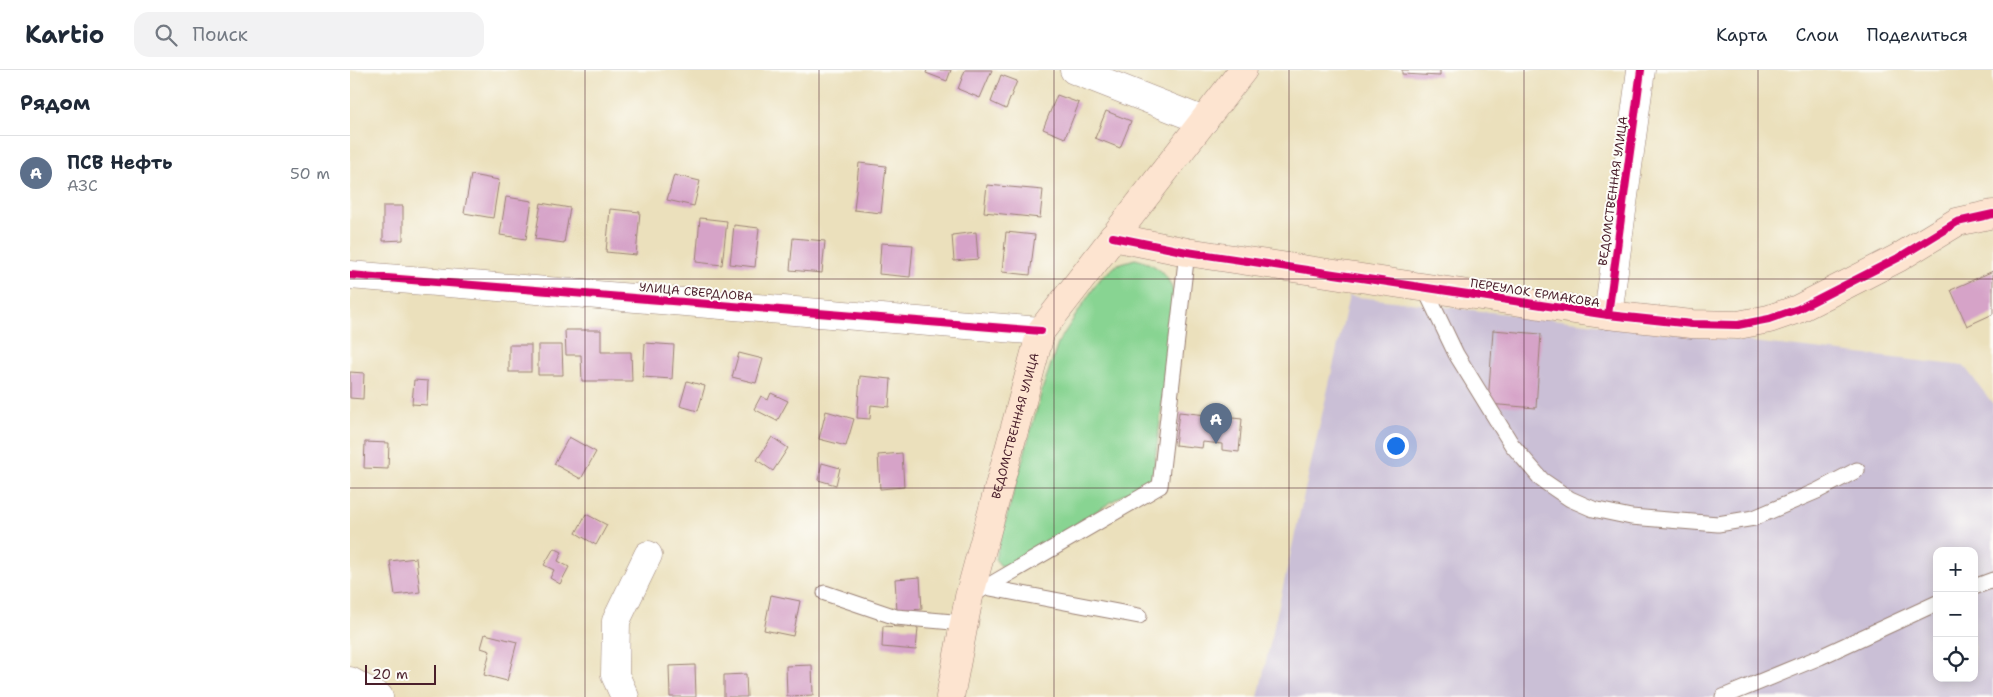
<!DOCTYPE html>
<html lang="ru">
<head>
<meta charset="utf-8">
<style>
	body { margin:0; font-family:"Shantell Sans",sans-serif; background:#f2f2f3; color:#1f2937 }
	.controls { position:absolute; right:15px; bottom:15px; display:grid; overflow:hidden; border-radius:10px; box-shadow:0 2px 12px #0003 }
	.controls button { width:45px; height:45px; display:grid; place-items:center; padding:0; border:0; border-bottom:1px solid #e0e1e3; background:#fff; color:#1f2937; font:25px sans-serif }
	.scale { position:absolute; left:15px; bottom:12px; width:71px; box-sizing:border-box; padding-left:5px; border:2px solid #4a1f2b; border-top:0; font-size:14px; line-height:18px; white-space:nowrap; color:#4a1f2b; -webkit-text-stroke:4px #fdfcf7; paint-order:stroke }
	.you { position:absolute; left:1045px; top:375px; width:18px; height:18px; margin:-12px; border:4px solid #fff; border-radius:50%; background:#1a73e8; box-shadow:0 0 0 8px #1a73e833 }
	.badge { display:grid; place-items:center; width:32px; height:32px; border-radius:50%; background:#c8321e; color:#fff; font-size:16px; font-weight:700 }
	.pin { position:absolute; translate:-50% -41px; filter:drop-shadow(0 1px 2px #0008) }
	.pin::after { content:''; position:absolute; top:26px; width:18px; height:15px; background:inherit; clip-path:polygon(0 0,100% 0,50% 100%) }
	.list { margin:0; padding:0; list-style:none }
	h2 { display:flex; justify-content:space-between; align-items:center; height:65px; margin:0; padding:0 20px; font-size:21px }
	h2 small { font-size:16px; font-weight:400; color:#747a83 }
	.list li { display:grid; grid-template-columns:32px 1fr auto; gap:15px; align-items:center; box-sizing:border-box; height:75px; padding:0 20px; border-top:1px solid #e0e1e3 }
	.list b { display:block; font-size:19px; white-space:nowrap }
	.list p { margin:0; font-size:16px; white-space:nowrap; color:#747a83 }
	.list em { font-size:16px; font-style:normal; color:#747a83 }
	.icon { flex:none; width:28px; height:28px; fill:none; stroke:currentColor; stroke-width:2; stroke-linecap:round; stroke-linejoin:round }
	.map { position:relative; flex:none; width:1643px; height:627px; overflow:hidden }
	header { display:flex; align-items:center; gap:30px; box-sizing:border-box; height:70px; padding:0 25px; background:#fff; border-bottom:1px solid #e0e1e3 }
	header strong { font-size:24px }
	nav { display:flex; gap:28px; margin-inline-start:auto; font-size:18px }
	.search { width:350px; height:45px; background:#f2f2f3; display:flex; align-items:center; gap:12px; box-sizing:border-box; padding:0 18px; border-radius:15px; color:#747a83; font-size:19px }
	main { display:flex }
	aside { flex:1; background:#fff }
	.map>svg:first-child { display:block }
	.industrial { fill:#cabfd6; fill-rule:evenodd }
	.green { fill:#88d492; stroke:#697a5e }
	.building { fill:#d6a3c8 }
	.lines { fill:none; stroke-linecap:round; stroke-linejoin:round }
	.lane-casing { stroke:#9a8074; stroke-width:17 }
	.street-casing { stroke:#9a8074; stroke-width:29 }
	.secondary-casing { stroke:#9a8074; stroke-width:29 }
	.lane { stroke:#fff; stroke-width:15 }
	.street { stroke:#fff; stroke-width:28 }
	.secondary { stroke:#fde4d0; stroke-width:28 }
	.cycleway-casing { stroke:#fdfcf7; stroke-width:11 }
	.cycleway { stroke:#d6006c; stroke-width:8 }
	.grid { fill:none; stroke:#4a1f2b; stroke-width:1; stroke-opacity:0.55 }
	.labels { text-anchor:middle; stroke-width:4; stroke-linejoin:round; paint-order:stroke }
	.street-label { font-size:12px; fill:#4a1f2b; stroke:#fdfcf7 }
</style>
</head>
<body>
<header>
<strong>Kartio</strong>
<div class="search"><svg class="icon" aria-label="search" viewBox="0 0 24 24"><circle cx="10" cy="10" r="6"/><path d="M15 15l6 6"/></svg>Поиск</div>
<nav><a>Карта</a><a>Слои</a><a>Поделиться</a></nav>
</header>
<main>
<aside>
<h2>Рядом<small></small></h2>
<ul class="list">
<li><span class="badge" style="background:#5c6f8a">A</span><div><b>ПСВ Нефть</b><p>АЗС</p></div><em>50 m</em></li>
</ul>
</aside>
<div class="map">
<svg width="1643" height="627" viewBox="0 0 1643 627">
	<rect width="100%" height="100%" fill="#fdfcf7"/>
	<filter id="ink" filterUnits="userSpaceOnUse"><feTurbulence type="fractalNoise" baseFrequency=".02" numOctaves="2"/><feDisplacementMap in="SourceGraphic" scale="10" xChannelSelector="R" yChannelSelector="G"/><feConvolveMatrix kernelMatrix="1 2 1 2 8 2 1 2 1" color-interpolation-filters="sRGB"/></filter>
	<filter id="wash" filterUnits="userSpaceOnUse"><feTurbulence type="fractalNoise" baseFrequency=".0096" numOctaves="4" result="noise"/><feDisplacementMap in="SourceGraphic" scale="20" xChannelSelector="R" yChannelSelector="G"/><feGaussianBlur stdDeviation="1.12" result="paint"/><feColorMatrix in="noise" values="0 0 0 0 0 0 0 0 0 0 0 0 0 0 0 0 0 1.4 0 .05"/><feComposite in="paint" operator="in"/></filter>
	<g filter="url(#wash)">
		<rect width="100%" height="100%" fill="#ebe0bc"/>
		<path class="industrial" d="M 999,226 L 1614,296 L 1643,334 L 1643,627 L 908,627 ZM 1587,481 L 1624,481 L 1624,608 L 1587,608 Z"/>
		<path class="green" d="M 785,189 C 811,195 823,208 825,235 L 803,406 L 660,495 L 651,496 L 645,489 L 693,317 L 709,271 L 749,210 L 768,194 Z"/>
		<g id="blocks">
			<g class="building">
				<polygon points="577,0 601,0 597,11 576,3"/>
				<polygon points="615,0 642,0 630,28 608,19"/>
				<polygon points="1052,0 1090,0 1090,6 1052,4"/>
				<polygon points="651,5 667,11 656,39 641,32"/>
				<polygon points="707,25 729,33 715,68 693,59"/>
				<polygon points="756,41 781,51 770,78 745,68"/>
				<polygon points="509,93 536,96 531,143 504,140"/>
				<polygon points="121,105 149,110 143,148 114,143"/>
				<polygon points="324,105 350,111 344,136 317,130"/>
				<polygon points="637,115 693,120 690,148 634,142"/>
				<polygon points="156,127 182,131 176,169 150,165"/>
				<polygon points="191,133 220,138 214,173 185,169"/>
				<polygon points="33,136 53,136 53,170 33,171"/>
				<polygon points="260,139 290,142 286,185 256,182"/>
				<polygon points="350,148 377,151 372,195 346,192"/>
				<polygon points="384,155 409,158 405,197 380,194"/>
				<polygon points="626,162 628,189 604,191 602,165"/>
				<polygon points="656,162 685,165 680,205 652,202"/>
				<polygon points="443,168 475,171 472,203 440,200"/>
				<polygon points="531,173 563,175 560,207 529,204"/>
				<polygon points="1643,201 1643,244 1617,256 1601,220"/>
				<polygon points="215,260 251,260 251,282 281,282 282,311 232,311 231,285 216,285"/>
				<polygon points="1143,260 1191,264 1186,338 1138,334"/>
				<polygon points="295,273 324,275 322,309 293,307"/>
				<rect x="159" y="275" width="22" height="27"/>
				<polygon points="188,275 212,275 213,305 188,305"/>
				<polygon points="389,283 413,289 406,313 382,307"/>
				<polygon points="0,302 14,303 13,329 0,328"/>
				<polygon points="510,306 541,309 539,337 521,335 520,349 507,348"/>
				<polygon points="64,310 78,311 77,335 62,334"/>
				<polygon points="337,311 355,316 348,341 330,336"/>
				<polygon points="421,323 438,331 427,351 404,339 411,326 418,330"/>
				<polygon points="476,341 504,349 496,376 469,369"/>
				<polygon points="829,342 857,345 856,353 872,354 873,347 892,349 889,382 872,380 872,374 853,372 852,378 825,375"/>
				<polygon points="219,367 246,382 231,409 204,394"/>
				<polygon points="422,367 438,378 423,401 407,390"/>
				<polygon points="15,372 39,373 38,399 14,398"/>
				<polygon points="552,383 554,417 530,419 528,385"/>
				<polygon points="472,393 490,398 486,415 468,410"/>
				<polygon points="236,444 257,455 246,475 226,463"/>
				<polygon points="204,478 212,482 208,491 219,497 210,514 200,508 204,500 194,495"/>
				<polygon points="66,488 70,522 45,525 40,491"/>
				<polygon points="570,507 572,539 547,541 545,509"/>
				<polygon points="421,525 450,531 443,566 414,560"/>
				<polygon points="533,556 568,558 566,580 532,577"/>
				<polygon points="135,564 167,572 157,611 134,605 140,581 131,578"/>
				<polygon points="345,595 346,627 320,627 319,596"/>
				<polygon points="462,595 463,625 437,626 436,596"/>
				<polygon points="396,604 397,627 374,627 374,605"/>
			</g>
		</g>
	</g>
	<g filter="url(#ink)">
		<use href="#blocks" fill-opacity="0" stroke="#9a8074" stroke-width="1"/>
		<g class="lines">
			<defs>
				<g id="lane">
					<polyline points="1074,217 1106,284 1162,375 1192,410 1220,429 1243,439 1281,447 1368,454 1404,448 1467,421 1507,400"/>
					<polyline points="635,517 789,546"/>
					<polyline points="1624,517 1643,510"/>
					<polyline points="475,523 546,547 614,553"/>
					<polyline points="619,527 810,416 837,182"/>
					<polyline points="1373,627 1470,587 1587,533"/>
				</g>
				<g id="street">
					<polyline points="724,0 854,51"/>
					<polyline points="0,205 691,261"/>
					<polyline points="1258,245 1291,0"/>
					<polyline points="0,611 29,627"/>
					<polyline points="275,627 265,605 266,551 298,485"/>
				</g>
				<g id="secondary">
					<polyline points="763,167 837,182 1258,245 1342,254 1388,255 1419,249 1448,239 1548,188 1607,152 1643,144"/>
					<path id="s1" d="M 600,627 L 619,527 L 691,261 L 893,0"/>
				</g>
			</defs>
			<use href="#lane" class="lane-casing"/>
			<use href="#street" class="street-casing"/>
			<use href="#secondary" class="secondary-casing"/>
			<use href="#lane" class="lane"/>
			<use href="#street" class="street"/>
			<use href="#secondary" class="secondary"/>
			<defs>
				<g id="cycleway">
					<polyline points="763,167 837,182 1258,245 1342,254 1388,255 1419,249 1448,239 1548,188 1607,152 1643,144"/>
					<polyline points="0,205 691,261"/>
					<polyline points="1258,245 1291,0"/>
				</g>
			</defs>
			<use href="#cycleway" class="cycleway-casing"/>
			<use href="#cycleway" class="cycleway"/>
		</g>
	</g>
	<path class="grid" d="M 235,0 L 235,627M 469,0 L 469,627M 704,0 L 704,627M 939,0 L 939,627M 1174,0 L 1174,627M 1408,0 L 1408,627M 0,209 L 1643,209M 0,418 L 1643,418"/>
	<g class="labels">
		<g class="street-label">
			<text transform="translate(1263 121) rotate(-82)" y="4">ВЕДОМСТВЕННАЯ УЛИЦА</text>
			<text transform="translate(346 222) rotate(5)" y="4">УЛИЦА СВЕРДЛОВА</text>
			<text transform="translate(1185 223) rotate(9)" y="4">ПЕРЕУЛОК ЕРМАКОВА</text>
			<text dy="4" stroke="none"><textPath href="#s1" startOffset="279">ВЕДОМСТВЕННАЯ УЛИЦА</textPath></text>
		</g>
	</g>
</svg>
<div class="controls">
<button>+</button>
<button>−</button>
<button><svg class="icon" aria-label="locate" viewBox="0 0 24 24"><circle cx="12" cy="12" r="6"/><path d="M12 2v4M12 18v4M2 12h4M18 12h4"/></svg></button>
</div>
<div class="scale">20 m</div>
<div class="you"></div>
<div class="pin badge" style="left:866px;top:374px;background:#5c6f8a">A</div>
</div>
</main>
</body>
</html>
